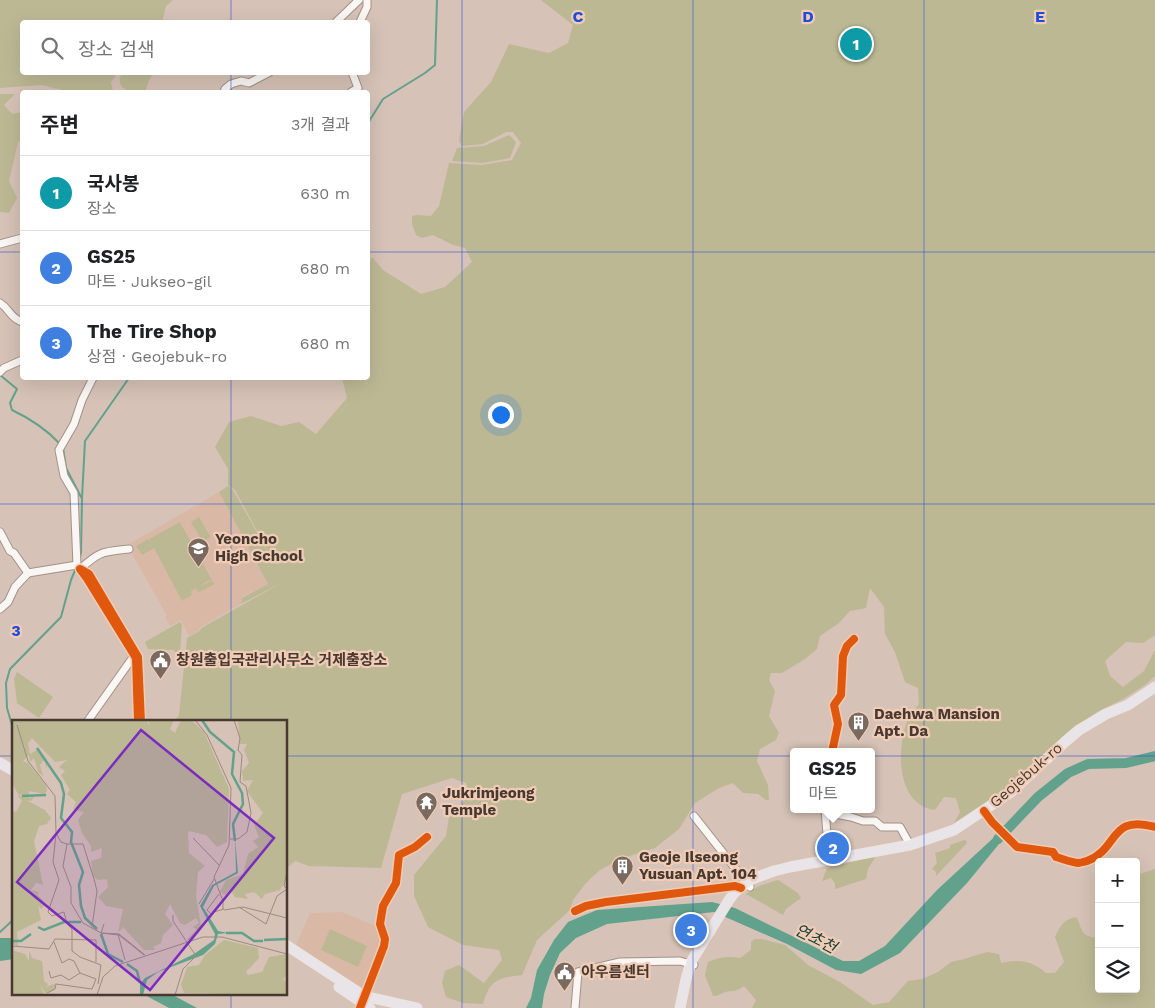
<!DOCTYPE html>
<html lang="ko">
<head>
<meta charset="utf-8">
<style>
	body { margin:0; font-family:"Work Sans","Noto Sans KR",sans-serif; background:#f6f6f6; color:#202124 }
	.controls { position:absolute; right:15px; bottom:15px; display:grid; overflow:hidden; border-radius:5px; box-shadow:0 5px 20px #0002 }
	.controls button { width:45px; height:45px; display:grid; place-items:center; padding:0; border:0; border-bottom:1px solid #e0e0e0; background:#fff; color:#202124; font:25px sans-serif }
	.you { position:absolute; left:500px; top:414px; width:18px; height:18px; margin:-12px; border:4px solid #fff; border-radius:50%; background:#1a73e8; box-shadow:0 0 0 8px #1a73e833 }
	.badge { display:grid; place-items:center; width:32px; height:32px; border-radius:50%; background:#7a695f; color:#fff; font-size:16px; font-weight:700 }
	.pin { position:absolute; translate:-50% -50%; border:2px solid #fff; box-shadow:0 1px 5px #0006 }
	.popup { position:absolute; left:790px; top:748px; width:85px; height:65px; box-sizing:border-box; display:grid; place-content:center; border-radius:5px; background:#fff; filter:drop-shadow(0 1px 4px #0005); font-size:16px; white-space:nowrap; color:#757577 }
	.popup b { font-size:19px; color:#202124 }
	.popup::after { content:''; position:absolute; left:50%; top:100%; margin-left:-10px; border:10px solid transparent; border-top-color:#fff }
	.list { margin:0; padding:0; list-style:none }
	h2 { display:flex; justify-content:space-between; align-items:center; height:65px; margin:0; padding:0 20px; font-size:21px }
	h2 small { font-size:16px; font-weight:400; color:#757577 }
	.list li { display:grid; grid-template-columns:32px 1fr auto; gap:15px; align-items:center; box-sizing:border-box; height:75px; padding:0 20px; border-top:1px solid #e0e0e0 }
	.list b { display:block; font-size:19px; white-space:nowrap }
	.list p { margin:0; font-size:16px; white-space:nowrap; color:#757577 }
	.list em { font-size:16px; font-style:normal; color:#757577 }
	.icon { flex:none; width:28px; height:28px; fill:none; stroke:currentColor; stroke-width:2; stroke-linecap:round; stroke-linejoin:round }
	.map { position:relative; flex:none; width:1155px; height:1008px; overflow:hidden }
	.search { position:absolute; background:#fff; box-shadow:0 5px 20px #0002; left:20px; top:20px; width:350px; height:55px; display:flex; align-items:center; gap:12px; box-sizing:border-box; padding:0 18px; border-radius:5px; color:#757577; font-size:19px }
	.panel { position:absolute; background:#fff; box-shadow:0 5px 20px #0002; left:20px; top:90px; width:350px; height:290px; border-radius:5px }
	.map>svg:first-child { display:block }
	.built { fill:#d9b9a6 }
	.green { fill:#bdb894 }
	.water { fill:#62a28d }
	.lines { fill:none; stroke-linecap:round; stroke-linejoin:round }
	.stream { stroke:#62a28d; stroke-width:2 }
	.river { stroke:#62a28d; stroke-width:10 }
	.minor-casing { stroke:#a19289; stroke-width:9 }
	.major-casing { stroke:#ede4de; stroke-width:11 }
	.minor { stroke:#f9f6f4; stroke-width:7 }
	.major { stroke:#e8e4e8; stroke-width:9 }
	.cycleway-casing { stroke:#f0ccb6; stroke-width:11 }
	.cycleway { stroke:#e0570e; stroke-width:8 }
	.grid { fill:none; stroke:#1d4ed8; stroke-width:1; stroke-opacity:0.55 }
	.labels { text-anchor:middle; stroke-width:4.5; stroke-linejoin:round; paint-order:stroke }
	.poi-label { font-size:15px; font-weight:bold; fill:#483930; stroke:#f0ccb6; text-anchor:start }
	.street-label { font-size:15px; fill:#483930; stroke:#f0ccb6 }
	.water-label { font-size:16px; font-style:italic; fill:#154035; stroke:#f0ccb6 }
	.inset-river { fill:none; stroke:#62a28d; stroke-width:2.5 }
	.inset-road { fill:none; stroke:#9d8b80; stroke-width:1 }
	.view { fill:#7b2cbf; fill-opacity:0.15; stroke:#7b2cbf; stroke-width:2.5 }
	.inset-edge { fill:none; stroke:#483930; stroke-width:2.5 }
	.grid-label { font-size:16px; text-anchor:middle; font-weight:bold; fill:#1d4ed8; stroke:#f0ccb6; stroke-width:4.5; stroke-linejoin:round; paint-order:stroke }
</style>
</head>
<body>
<div class="map">
<svg width="1155" height="1008" viewBox="0 0 1155 1008">
	<rect width="100%" height="100%" fill="#d6c2b6"/>
	<g class="built">
		<polygon points="219,492 268,584 242,597 241,604 202,626 197,632 189,636 181,620 170,626 165,617 167,616 130,550 124,547"/>
		<polygon points="342,912 378,927 384,939 365,991 296,945 310,913"/>
	</g>
	<g class="green">
		<polygon points="0,0 173,0 166,6 162,22 22,22 22,72 118,73 111,82 113,92 66,92 65,91 42,85 0,88"/>
		<path d="M 541,0 L 1155,0 L 1155,635 L 1143,643 L 1126,642 L 1105,661 L 1110,676 L 1123,687 L 1144,671 L 1155,650 L 1155,676 L 1145,685 L 1123,699 L 1097,712 L 1074,729 L 1032,773 L 952,827 L 960,812 L 956,798 L 944,797 L 935,810 C 895,805 896,745 909,717 C 911,712 916,708 919,704 L 918,688 L 905,682 L 895,652 L 885,634 L 884,607 L 870,588 L 866,608 L 850,611 L 839,623 L 820,636 L 817,649 L 805,659 L 782,673 L 771,673 L 769,680 L 775,691 L 769,716 L 779,733 L 776,740 L 760,749 L 757,761 L 768,785 L 769,800 L 766,800 L 758,794 L 743,793 L 733,783 L 719,788 L 695,803 L 679,829 L 655,848 L 620,859 L 600,870 L 586,883 L 573,900 L 570,910 L 537,940 L 522,975 C 498,978 490,979 483,1004 L 463,1003 L 446,997 L 442,983 L 445,971 L 459,965 L 484,983 L 502,960 L 499,950 L 463,945 L 428,927 L 414,896 L 414,875 L 446,836 L 449,817 L 470,794 L 466,783 L 452,778 L 402,794 L 381,868 L 309,866 L 295,861 L 286,869 L 286,722 L 174,722 L 179,715 L 187,638 L 198,632 L 203,627 L 285,581 L 241,604 L 242,598 L 268,584 L 219,492 L 228,486 L 233,490 L 276,566 L 235,490 L 228,485 L 228,469 L 215,447 L 229,422 L 251,416 L 281,426 L 299,422 L 316,434 L 347,398 L 342,378 L 368,378 L 368,264 L 372,257 L 383,270 L 421,294 L 445,287 L 472,262 L 465,248 L 453,245 L 433,235 L 422,238 L 416,235 L 412,224 L 412,216 L 417,215 L 431,216 L 439,206 L 449,163 L 482,165 L 512,160 L 521,143 L 513,132 L 506,132 L 483,144 L 462,146 L 459,141 L 464,112 L 491,82 L 509,44 L 549,53 L 568,43 L 573,25 Z"/>
		<path d="M 128,73 L 128,72 L 154,73 L 149,80 L 145,92 C 133,92 117,92 120,76 Z"/>
		<polygon points="0,94 15,94 4,105 12,114 22,112 22,140 18,142 9,181 17,198 9,213 0,212"/>
		<polygon points="509,135 516,142 510,158 483,163 452,161 457,148 484,146"/>
		<polygon points="199,517 210,536 210,538 203,541 202,541 191,522"/>
		<polygon points="180,522 212,580 206,582 200,586 212,581 215,584 199,592 197,591 196,588 191,591 192,595 182,601 154,548 142,555 136,546 148,539 151,543 149,539"/>
		<polygon points="180,622 182,625 180,653 175,653 174,650 148,649 145,642"/>
		<polygon points="17,672 53,697 39,718 17,703 14,679"/>
		<polygon points="964,840 967,841 966,844 936,876 936,872 932,869 937,863 935,853 950,848 950,845"/>
		<polygon points="876,856 868,869 866,879 835,889 835,883 831,878 822,881 827,868"/>
		<path d="M 1155,869 L 1155,1008 L 752,1008 L 756,1000 L 744,986 C 734,993 734,990 725,992 C 720,994 718,996 713,996 L 705,975 L 708,962 C 720,957 728,956 740,958 L 751,950 L 751,942 L 755,939 L 762,939 L 785,945 L 808,965 L 840,982 L 873,1005 L 889,1002 L 908,981 L 922,979 L 938,972 L 951,962 L 964,959 L 987,952 L 999,954 L 1001,963 C 1018,959 1032,960 1046,973 L 1055,973 L 1064,962 L 1055,937 C 1060,926 1063,920 1076,917 C 1080,922 1080,931 1086,935 C 1089,937 1095,937 1099,939 L 1099,989 L 1136,989 L 1136,882 L 1140,874 Z"/>
		<polygon points="778,880 798,893 801,898 786,909 783,915 746,894 759,886"/>
		<polygon points="330,929 367,946 358,967 321,950"/>
	</g>
	<g class="water">
		<polygon points="1003,829 1008,833 967,883 900,953 861,974 836,970 787,944 714,912 607,924 576,938 560,953 550,975 544,994 542,1008 526,1008 531,998 537,970 554,940 568,922 597,910 712,902 735,908 843,961 859,961 885,946 937,890"/>
		<polygon points="0,938 14,938 14,959 0,961"/>
		<polygon points="143,994 171,994 197,1008 169,1008"/>
	</g>
	<g class="lines">
		<g class="stream">
			<polyline points="368,123 383,99 425,73 435,65 437,0"/>
			<path d="M 0,375 L 17,389 L 10,403 L 12,410 C 31,419 45,428 59,443"/>
			<polyline points="63,448 66,468 81,497"/>
			<polyline points="79,559 81,553 82,498 85,441 129,378"/>
			<polyline points="14,732 7,708 6,683 10,669 61,617 71,580 76,568"/>
			<polyline points="0,932 14,919"/>
		</g>
		<polyline class="river" points="998,839 1038,797 1068,773 1088,764 1126,763 1155,756"/>
		<defs>
			<g id="minor">
				<polyline points="336,22 359,0"/>
				<polyline points="360,22 367,7 367,0"/>
				<polyline points="224,92 225,89 231,84 241,81 249,83 270,72"/>
				<polyline points="351,92 358,88 352,72"/>
				<polyline points="0,244 22,238"/>
				<path d="M 0,303 C 10,309 9,317 22,322"/>
				<polyline points="0,372 4,368 22,360"/>
				<path d="M 93,378 L 82,400 L 74,424 L 59,450 L 64,476 L 74,493 L 77,565 L 80,569 C 100,551 102,552 129,549"/>
				<polyline points="0,532 10,551 14,553 28,573 15,587 8,602 0,609"/>
				<polyline points="28,573 77,565"/>
				<polyline points="87,722 136,653"/>
				<polyline points="138,722 136,658 86,577 80,569 89,574 138,657 141,722"/>
				<polyline points="832,752 838,724 834,705 841,695 843,656 847,646 854,639"/>
				<polyline points="825,809 829,860"/>
				<path d="M 984,811 L 992,822 L 1017,847 L 1053,852 L 1056,857 C 1063,859 1072,863 1079,863 C 1080,863 1086,861 1087,861 C 1119,849 1109,814 1155,827"/>
				<polyline points="825,812 851,817 863,821 875,821 882,827 900,827 910,845"/>
				<polyline points="694,816 750,887"/>
				<polyline points="575,911 586,906 606,902 735,886 741,888"/>
				<polyline points="360,1008 384,946 385,939 380,924 383,906 396,883 399,855 415,847 427,837"/>
				<polyline points="575,1008 578,972 620,962 680,961 694,965"/>
			</g>
			<g id="major">
				<polyline points="0,763 14,771"/>
				<polyline points="286,945 364,996 417,1008"/>
				<polyline points="339,987 370,1008"/>
				<polyline points="680,1008 686,979 691,962 729,900 735,892 752,879 774,871 790,867 910,845 954,830 1011,792 1066,741 1079,730 1106,714 1128,705 1155,687"/>
			</g>
		</defs>
		<use href="#minor" class="minor-casing"/>
		<use href="#major" class="major-casing"/>
		<use href="#minor" class="minor"/>
		<use href="#major" class="major"/>
		<defs>
			<g id="cycleway">
				<polyline points="138,722 136,658 86,577 80,569 89,574 138,657 141,722"/>
				<polyline points="832,752 838,724 834,705 841,695 843,656 847,646 854,639"/>
				<path d="M 984,811 L 992,822 L 1017,847 L 1053,852 L 1056,857 C 1063,859 1072,863 1079,863 C 1080,863 1086,861 1087,861 C 1119,849 1109,814 1155,827"/>
				<polyline points="575,911 586,906 606,902 735,886 741,888"/>
				<polyline points="360,1008 384,946 385,939 380,924 383,906 396,883 399,855 415,847 427,837"/>
			</g>
		</defs>
		<use href="#cycleway" class="cycleway-casing"/>
		<use href="#cycleway" class="cycleway"/>
	</g>
	<path class="grid" d="M 231,0 L 231,22M 462,0 L 462,1008M 693,0 L 693,1008M 924,0 L 924,1008M 231,72 L 231,92M 0,252 L 22,252M 368,252 L 1155,252M 231,378 L 231,722M 0,504 L 1155,504M 0,756 L 14,756M 286,756 L 1155,756M 231,994 L 231,1008"/>
	<defs>
		<symbol id="school-pin" viewBox="-11 -11 22 30"><path d="M0 17L-7.5 6A9.5 9.5 0 1 1 7.5 6Z" fill="#7a695f" stroke="#f0ccb6"/><path d="M0-5L7-2L0 1L-7-2ZM-4 1L0 2.5L4 1V4Q0 6-4 4Z" fill="#fff"/></symbol>
		<symbol id="civic-pin" viewBox="-11 -11 22 30"><path d="M0 17L-7.5 6A9.5 9.5 0 1 1 7.5 6Z" fill="#7a695f" stroke="#f0ccb6"/><path d="M-.6-6.5H3V-4.5H.6V-3L4-1V1h2V6H-6V1h2V-1L-.6-3ZM-1.2 2.5V6h2.4V2.5Z" fill="#fff"/></symbol>
		<symbol id="building-pin" viewBox="-11 -11 22 30"><path d="M0 17L-7.5 6A9.5 9.5 0 1 1 7.5 6Z" fill="#7a695f" stroke="#f0ccb6"/><path d="M-4-6H4V6H1V3H-1V6H-4ZM-2.5-4.3h1.7v1.8h-1.7ZM.8-4.3h1.7v1.8H.8ZM-2.5-1h1.7V.8h-1.7ZM.8-1h1.7V.8H.8Z" fill="#fff"/></symbol>
		<symbol id="temple-pin" viewBox="-11 -11 22 30"><path d="M0 17L-7.5 6A9.5 9.5 0 1 1 7.5 6Z" fill="#7a695f" stroke="#f0ccb6"/><path d="M0-6L5-2H3V0L6.5 2.5H4V6H1.5V3h-3V6H-4V2.5H-6.5L-3 0V-2H-5Z" fill="#fff"/></symbol>
	</defs>
	<g fill-rule="evenodd">
		<use href="#school-pin" x="186" y="536" width="25" height="34"/>
		<use href="#civic-pin" x="148" y="648" width="25" height="34"/>
		<use href="#building-pin" x="846" y="710" width="25" height="34"/>
		<use href="#temple-pin" x="414" y="790" width="25" height="34"/>
		<use href="#building-pin" x="610" y="854" width="25" height="34"/>
		<use href="#civic-pin" x="552" y="960" width="25" height="34"/>
	</g>
	<g class="labels">
		<g class="poi-label">
			<text x="215" y="544">Yeoncho<tspan x="215" dy="17">High School</tspan></text>
			<text x="176" y="665">창원출입국관리사무소 거제출장소</text>
			<text x="874" y="719">Daehwa Mansion<tspan x="874" dy="17">Apt. Da</tspan></text>
			<text x="442" y="798">Jukrimjeong<tspan x="442" dy="17">Temple</tspan></text>
			<text x="639" y="862">Geoje Ilseong<tspan x="639" dy="17">Yusuan Apt. 104</tspan></text>
			<text x="581" y="977">아우름센터</text>
		</g>
		<g class="street-label">
			<text transform="translate(1026 775) rotate(-41)" y="5">Geojebuk-ro</text>
		</g>
		<g class="water-label">
			<text transform="translate(816 938) rotate(27)" y="6">연초천</text>
		</g>
	</g>
	<g transform="translate(12 720)">
		<rect width="275" height="275" fill="#d6c2b6"/>
		<path d="M 0,0 L 134,0 L 138,6 L 136,0 L 162,0 L 158,9 L 163,13 L 169,0 L 179,0 L 192,12 L 217,69 L 215,122 L 205,127 L 194,115 L 176,111 L 177,133 L 193,146 L 186,152 L 184,176 L 189,206 L 185,210 L 181,207 L 187,203 L 184,198 L 173,205 L 168,203 L 158,184 L 153,194 L 161,205 L 151,215 L 149,223 L 141,227 L 143,230 L 132,230 L 109,205 L 111,208 L 106,212 L 111,189 L 94,186 L 86,177 L 96,167 L 95,159 L 86,160 L 81,156 L 79,141 L 89,138 L 90,128 L 79,132 L 79,126 L 70,113 L 66,100 L 72,92 L 61,90 L 64,82 L 55,74 L 58,70 L 49,55 L 53,51 L 47,47 L 55,40 L 43,42 L 20,18 L 16,23 L 18,34 L 25,30 L 35,40 L 35,49 L 32,40 L 28,45 L 31,56 L 26,52 L 22,38 L 18,42 L 17,35 L 11,41 L 16,43 L 34,65 L 35,71 L 32,74 L 17,71 L 17,78 L 22,77 L 19,81 L 14,80 L 33,90 L 39,98 L 35,104 L 27,106 L 22,121 L 31,165 L 24,163 L 16,174 L 20,176 L 19,170 L 27,172 L 26,175 L 34,184 L 29,189 L 26,186 L 29,200 L 5,212 L 6,226 L 0,224 L 0,91 L 4,92 L 10,81 L 5,75 L 16,78 L 6,74 L 0,63 ZM 226,0 L 275,0 L 275,157 L 268,170 L 253,174 L 250,179 L 242,172 L 233,174 L 236,179 L 223,177 L 218,169 L 213,175 L 208,172 L 214,160 L 231,154 L 236,134 L 246,127 L 241,121 L 247,117 L 242,105 L 251,93 L 235,71 L 241,60 L 231,61 L 230,51 L 237,43 L 232,30 L 235,24 L 228,24 ZM 212,220 L 246,228 L 247,238 L 234,252 L 236,255 L 250,252 L 257,237 L 275,234 L 275,254 L 271,260 L 275,261 L 275,275 L 172,273 L 169,265 L 175,247 L 187,245 L 193,235 ZM 0,230 L 13,234 L 17,241 L 17,230 L 20,238 L 30,241 L 32,261 L 36,264 L 34,267 L 44,263 L 43,269 L 33,273 L 28,265 L 32,275 L 0,275 Z" fill="#bdb894"/>
		<path d="M 223,118 L 226,153 L 202,166 L 191,187 L 206,211 L 216,213 L 206,214 L 203,224 L 191,235 L 146,252 L 135,260 L 131,275 L 128,275 L 128,264 L 133,258 L 182,234 L 202,220 L 203,214 L 188,186 L 200,165 L 224,152 Z" fill="#62a28d"/>
		<path class="inset-river" d="M 190,0 L 198,12 L 222,32 L 220,54 L 230,73 L 231,84 L 221,104 L 223,121M 25,28 L 49,63 L 52,74 L 49,98 L 60,112 L 59,122 L 71,152 L 67,165 L 69,186 L 73,198 L 85,209M 10,76 L 34,75M 26,207 L 32,210 L 52,202 L 69,202M 214,213 L 230,213 L 242,221 L 251,221M 89,214 L 96,234 L 111,242M 252,220 L 275,219M 1,221 L 9,221 L 19,214M 115,244 L 125,251 L 128,263"/>
		<path class="inset-road" d="M 183,0 L 195,15 L 219,68 L 217,125 L 202,157 L 211,181 L 211,190M 222,0 L 228,18 L 226,31M 5,5 L 16,41 L 43,76 L 44,113 L 49,122 L 55,124 L 51,146 L 59,167 L 59,183 L 71,203 L 89,213 L 92,204M 44,114 L 41,142 L 47,160 L 36,192 L 40,196 L 52,192 L 55,204 L 60,209 L 60,231 L 68,237 L 89,245 L 86,264M 181,118 L 207,145M 218,119 L 226,119 L 235,112 L 239,93 L 234,66 L 228,62 L 230,35 L 226,30M 55,124 L 71,124 L 82,159 L 85,171 L 80,207M 275,151 L 272,166 L 275,169M 187,184 L 202,159M 227,187 L 254,204 L 265,176 L 275,169M 212,190 L 231,187 L 275,198M 161,195 L 161,201 L 184,236 L 171,249 L 163,275M 200,195 L 195,190 L 207,174M 106,214 L 113,240M 176,220 L 202,192 L 212,189M 42,222 L 50,243 L 57,239 L 62,241 L 68,253M 0,226 L 37,229 L 43,219 L 84,220 L 84,242M 132,235 L 107,215 L 89,213 L 107,214 L 133,235M 35,273 L 43,269 L 44,264 L 80,269 L 84,259 L 68,253 L 57,260 L 49,255 L 39,258 L 37,251M 85,275 L 91,257 L 103,246 L 191,217 L 210,217 L 275,234"/>
		<path class="view" d="M 129,10 L 262,118 L 138,270 L 5,162 Z"/>
		<rect width="275" height="275" class="inset-edge"/>
	</g>
	<g class="grid-label">
		<text x="578" y="22">C</text>
		<text x="808" y="22">D</text>
		<text x="1040" y="22">E</text>
		<text x="16" y="636">3</text>
	</g>
</svg>
<div class="controls">
<button>+</button>
<button>−</button>
<button><svg class="icon" aria-label="layers" viewBox="0 0 24 24"><path d="M12 4l9 5-9 5-9-5zM3 14l9 5 9-5"/></svg></button>
</div>
<div class="you"></div>
<div class="pin badge" style="left:856px;top:44px;background:#0f9aa8">1</div>
<div class="pin badge" style="left:833px;top:848px;background:#3f7fe0">2</div>
<div class="popup"><b>GS25</b>마트</div>
<div class="pin badge" style="left:691px;top:930px;background:#3f7fe0">3</div>
<div class="search"><svg class="icon" aria-label="search" viewBox="0 0 24 24"><circle cx="10" cy="10" r="6"/><path d="M15 15l6 6"/></svg>장소 검색</div>
<section class="panel">
<h2>주변<small>3개 결과</small></h2>
<ul class="list">
<li><span class="badge" style="background:#0f9aa8">1</span><div><b>국사봉</b><p>장소</p></div><em>630 m</em></li>
<li><span class="badge" style="background:#3f7fe0">2</span><div><b>GS25</b><p>마트 · Jukseo-gil</p></div><em>680 m</em></li>
<li><span class="badge" style="background:#3f7fe0">3</span><div><b>The Tire Shop</b><p>상점 · Geojebuk-ro</p></div><em>680 m</em></li>
</ul>
</section>
</div>
</body>
</html>
